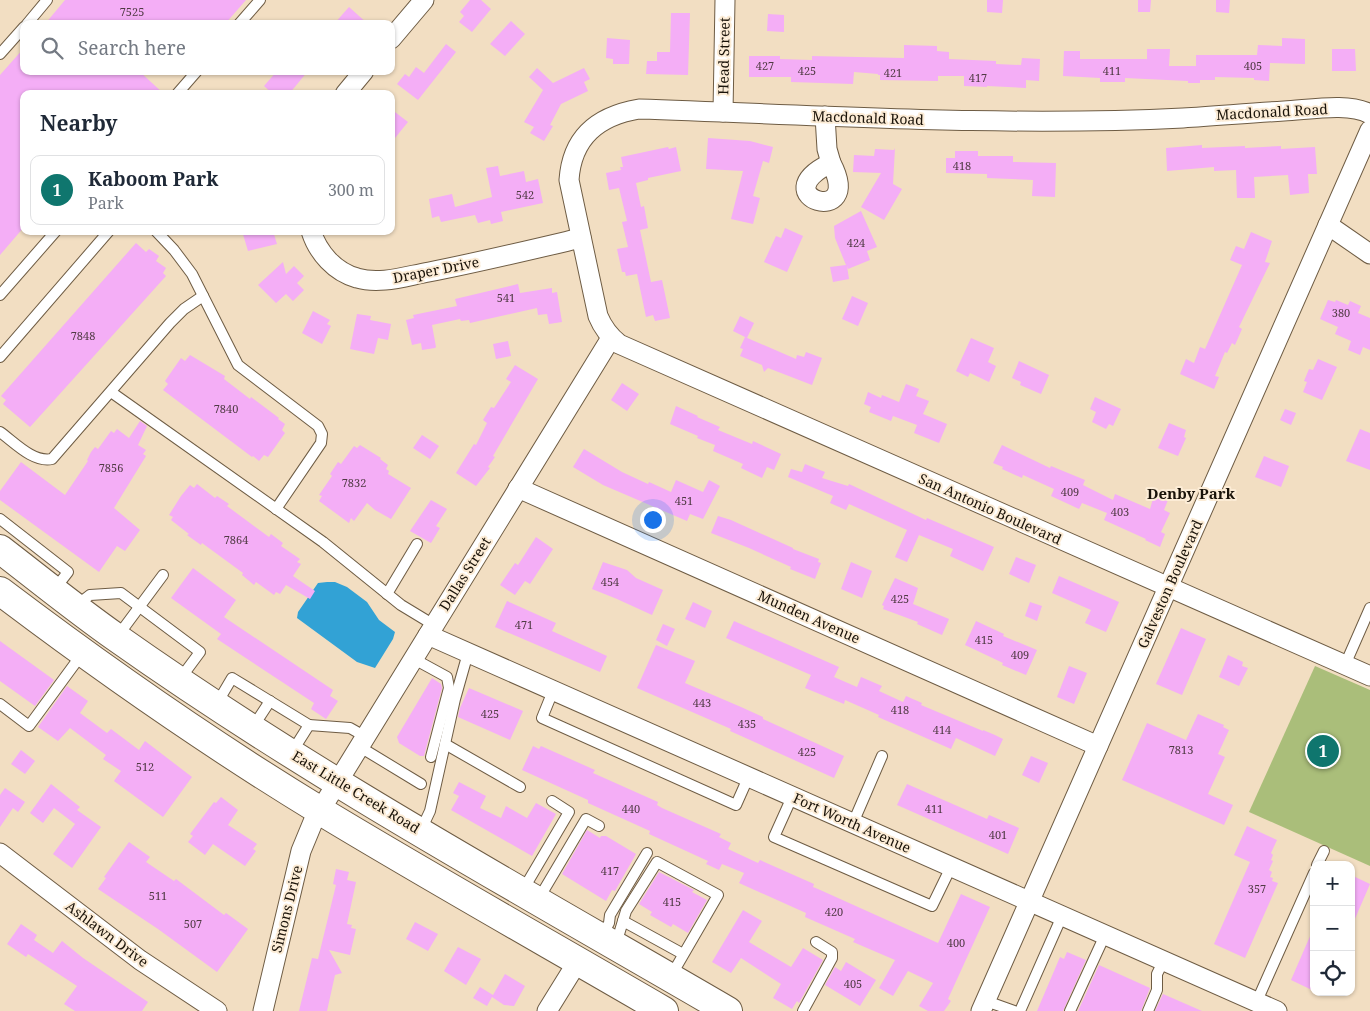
<!DOCTYPE html>
<html lang="en">
<head>
<meta charset="utf-8">
<style>
	body { margin:0; font-family:"Noto Serif",serif; background:#f2f2f3; color:#1f2937 }
	.controls { position:absolute; right:15px; bottom:15px; display:grid; overflow:hidden; border-radius:10px; box-shadow:0 1px 4px #0004 }
	.controls button { width:45px; height:45px; display:grid; place-items:center; padding:0; border:0; border-bottom:1px solid #e0e1e3; background:#fff; color:#1f2937; font:25px sans-serif }
	.you { position:absolute; left:652px; top:519px; width:18px; height:18px; margin:-12px; border:4px solid #fff; border-radius:50%; background:#1a73e8; box-shadow:0 0 0 8px #1a73e833 }
	.badge { display:grid; place-items:center; width:32px; height:32px; border-radius:50%; background:#0f766e; color:#fff; font-size:16px; font-weight:700 }
	.pin { position:absolute; translate:-50% -50%; border:2px solid #fff; box-shadow:0 1px 5px #0006 }
	.list { margin:0; padding:0; list-style:none }
	h2 { display:flex; justify-content:space-between; align-items:center; height:65px; margin:0; padding:0 20px; font-size:21px }
	h2 small { font-size:16px; font-weight:400; color:#747a83 }
	.list li { display:grid; grid-template-columns:32px 1fr auto; gap:15px; align-items:center; box-sizing:border-box; height:70px; margin:0 10px 10px; padding:0 10px; border:1px solid #e0e1e3; border-radius:10px }
	.list b { display:block; font-size:19px; white-space:nowrap }
	.list p { margin:0; font-size:16px; white-space:nowrap; color:#747a83 }
	.list em { font-size:16px; font-style:normal; color:#747a83 }
	.icon { flex:none; width:28px; height:28px; fill:none; stroke:currentColor; stroke-width:2; stroke-linecap:round; stroke-linejoin:round }
	.map { position:relative; flex:none; width:1370px; height:1011px; overflow:hidden }
	.search { position:absolute; background:#fff; box-shadow:0 1px 4px #0004; left:20px; top:20px; width:375px; height:55px; display:flex; align-items:center; gap:12px; box-sizing:border-box; padding:0 18px; border-radius:10px; color:#747a83; font-size:19px }
	.panel { position:absolute; background:#fff; box-shadow:0 1px 4px #0004; left:20px; top:90px; width:375px; height:145px; border-radius:10px }
	.map>svg:first-child { display:block }
	.green { fill:#aabe7a }
	.water { fill:#32a2d5 }
	.building { fill:#f4aef6 }
	.lines { fill:none; stroke-linecap:round; stroke-linejoin:round }
	.lane-casing { stroke:#6e5c44; stroke-width:12 }
	.street-casing { stroke:#6e5c44; stroke-width:21 }
	.primary-casing { stroke:#6e5c44; stroke-width:30 }
	.lane { stroke:#fff; stroke-width:10 }
	.street { stroke:#fff; stroke-width:19 }
	.primary { stroke:#fff; stroke-width:28 }
	.labels { text-anchor:middle; stroke-width:4; stroke-linejoin:round; paint-order:stroke }
	.number-label { font-size:11px; fill:#503a44 }
	.street-label { font-size:14px; fill:#1a1309; stroke:#fcecd6 }
	.neighbourhood-label { font-size:15px; font-weight:bold; fill:#1a1309; stroke:#fcecd6 }
</style>
</head>
<body>
<div class="map">
<svg width="1370" height="1011" viewBox="0 0 1370 1011">
	<rect width="100%" height="100%" fill="#f2dec2"/>
	<polygon class="green" points="1315,666 1370,690 1370,866 1249,812"/>
	<polygon class="water" points="327,582 335,582 347,587 367,602 379,620 395,632 393,639 375,668 357,662 297,618 298,612 318,583"/>
	<g class="building">
		<polygon points="65,0 246,0 225,24 45,24"/>
		<polygon points="470,0 481,0 491,9 472,32 459,22 464,16 460,12"/>
		<polygon points="987,0 1003,0 1002,13 987,12"/>
		<polygon points="1138,0 1151,0 1150,12 1138,12"/>
		<polygon points="1216,0 1230,0 1229,13 1216,12"/>
		<polygon points="349,7 368,24 334,24"/>
		<polygon points="671,13 690,13 688,75 646,74 647,61 657,61 657,52 670,52"/>
		<polygon points="768,14 784,15 784,32 767,31"/>
		<polygon points="511,21 525,34 505,56 490,44"/>
		<polygon points="607,38 630,40 629,64 613,64 613,59 606,58"/>
		<polygon points="1282,38 1305,39 1305,64 1270,63 1269,81 1254,80 1254,78 1215,77 1215,80 1200,80 1200,83 1188,83 1188,81 1125,78 1125,82 1100,82 1100,78 1063,76 1064,51 1080,51 1080,59 1147,59 1147,49 1170,49 1169,66 1196,66 1196,55 1257,55 1258,45 1282,46"/>
		<polygon points="446,44 456,52 418,100 397,84 405,74 409,77 416,67 424,73"/>
		<polygon points="904,45 937,46 937,51 949,52 949,59 996,61 996,64 1021,65 1022,58 1040,59 1039,81 1026,80 1026,88 987,86 987,87 964,86 964,76 938,76 938,81 880,80 880,75 878,75 878,74 854,72 853,84 791,82 791,77 749,77 749,56 780,56 780,59 812,60 812,56 904,58"/>
		<polygon points="24,48 24,71 139,71 164,94 24,94 24,227 0,255 0,75"/>
		<polygon points="1332,49 1355,49 1356,71 1332,71"/>
		<polygon points="537,68 553,83 584,68 590,79 584,82 588,91 561,104 550,125 553,126 544,141 530,133 534,127 524,122 543,90 529,77"/>
		<polygon points="277,71 308,71 289,94 273,94 264,86"/>
		<polygon points="391,109 408,122 391,143"/>
		<polygon points="708,138 750,141 773,147 769,163 763,161 753,196 760,198 753,224 731,219 743,171 706,169"/>
		<polygon points="1202,145 1202,148 1245,146 1245,148 1281,146 1281,149 1315,147 1317,174 1308,174 1309,193 1290,195 1288,175 1254,177 1255,198 1237,198 1236,170 1214,171 1214,167 1167,171 1166,148"/>
		<polygon points="668,147 669,149 676,147 681,171 648,178 648,180 636,183 641,207 644,206 648,228 640,230 651,282 662,280 670,318 655,321 653,315 646,317 637,274 626,276 625,272 622,272 617,249 628,247 622,222 627,221 619,188 609,190 606,173 621,170 620,167 623,167 621,157"/>
		<polygon points="895,148 893,184 902,189 884,220 861,207 881,173 853,172 854,155 874,156 875,149 894,150"/>
		<polygon points="955,151 978,151 978,156 1013,156 1013,162 1056,163 1055,197 1032,196 1033,180 987,178 987,174 946,173 946,158 955,158"/>
		<polygon points="498,166 500,176 524,171 526,182 538,179 543,203 501,212 503,221 491,224 490,220 478,223 475,215 441,222 439,216 432,218 429,199 452,194 455,207 492,197 486,168"/>
		<polygon points="861,211 877,247 867,251 870,260 848,269 847,266 849,279 833,282 830,267 846,265 835,238 834,226"/>
		<polygon points="785,228 803,236 787,272 764,262 776,236 781,238"/>
		<polygon points="242,231 273,231 277,244 248,251"/>
		<polygon points="1251,232 1272,241 1265,262 1270,263 1239,327 1242,329 1235,345 1232,343 1227,353 1225,352 1215,376 1219,377 1214,389 1180,374 1186,359 1194,363 1200,347 1205,349 1242,265 1230,260 1236,246 1244,249"/>
		<polygon points="136,243 146,252 149,249 159,256 156,261 166,268 163,273 166,276 30,427 3,404 6,400 1,396"/>
		<polygon points="283,262 286,274 294,266 304,276 297,283 304,290 293,301 286,294 276,303 258,285"/>
		<polygon points="518,284 520,293 552,288 552,293 557,292 562,322 549,324 547,314 538,315 537,308 470,323 469,320 461,321 460,319 432,325 436,347 435,348 422,350 421,343 412,345 406,320 414,318 413,315 457,306 455,299"/>
		<polygon points="852,296 868,303 858,326 842,319"/>
		<polygon points="1328,300 1335,302 1336,300 1348,305 1350,301 1361,306 1358,313 1370,318 1370,350 1363,347 1360,355 1348,350 1351,341 1335,334 1338,327 1320,319"/>
		<polygon points="313,311 330,320 327,324 331,326 322,344 302,333"/>
		<polygon points="357,314 371,316 370,320 391,324 388,340 378,338 374,354 350,349"/>
		<polygon points="740,316 754,323 747,338 733,331"/>
		<polygon points="745,337 796,359 797,355 804,357 806,352 822,358 812,385 768,368 764,372 762,365 740,356 743,349 740,348"/>
		<polygon points="971,338 994,348 988,362 996,366 989,382 970,373 968,377 956,371"/>
		<polygon points="508,341 511,356 496,359 493,344"/>
		<polygon points="190,355 225,376 224,379 250,399 251,397 279,418 278,419 285,424 282,430 285,433 268,457 264,455 259,461 253,456 252,457 163,390 168,384 165,381 181,358 185,361"/>
		<polygon points="1318,359 1337,367 1322,400 1303,392 1307,382 1304,381 1309,369 1313,370"/>
		<polygon points="1019,361 1049,375 1041,394 1020,385 1021,382 1012,378"/>
		<polygon points="515,365 538,379 493,456 495,457 488,467 490,468 476,486 456,473 474,444 476,445 487,423 483,420 491,407 494,408 511,382 506,379"/>
		<polygon points="622,383 639,394 627,411 611,400"/>
		<polygon points="906,384 919,389 916,396 929,401 923,414 947,424 939,443 914,433 917,425 893,416 891,421 869,412 871,407 864,404 868,392 881,398 882,395 899,402"/>
		<polygon points="1095,397 1121,409 1113,426 1109,424 1106,429 1092,422 1096,412 1090,409"/>
		<polygon points="676,406 698,416 697,417 720,427 718,430 752,444 753,441 781,454 774,470 767,467 762,478 741,468 743,464 713,451 715,445 697,438 698,436 670,424"/>
		<polygon points="1285,409 1296,413 1291,425 1280,420"/>
		<polygon points="140,421 147,426 138,445 146,450 143,454 146,456 114,508 140,530 125,551 117,546 99,572 0,500 0,491 21,462 65,495 88,461 87,460 91,452 95,447 98,449 111,431 114,433 117,429 129,438"/>
		<polygon points="1169,423 1186,430 1184,437 1186,438 1178,456 1158,448"/>
		<polygon points="1360,429 1370,433 1370,470 1346,461"/>
		<polygon points="422,435 439,446 430,459 413,448"/>
		<polygon points="360,445 381,458 380,459 388,465 386,469 389,471 388,474 411,488 391,519 375,510 367,503 354,521 351,518 349,523 319,501 322,496 319,495 332,476 330,474 338,462 341,464 354,446 357,448"/>
		<polygon points="1002,445 1050,468 1051,466 1085,480 1083,485 1113,500 1115,494 1150,509 1154,495 1168,500 1164,510 1170,513 1161,532 1165,534 1160,547 1145,540 1146,539 1104,520 1107,513 1082,503 1079,509 1051,496 1054,489 1023,475 1022,478 1002,469 1003,467 993,463"/>
		<polygon points="584,449 622,472 648,484 649,482 671,492 676,480 703,492 709,480 720,486 703,519 690,514 687,521 603,485 573,467"/>
		<polygon points="1264,456 1289,466 1281,487 1255,477"/>
		<polygon points="805,464 825,472 822,478 848,486 849,484 926,520 927,518 994,547 983,571 950,556 953,549 919,535 907,562 895,557 907,530 849,504 846,510 830,503 833,496 788,477 791,469 802,472"/>
		<polygon points="197,484 215,498 217,496 229,504 227,506 269,537 271,534 283,543 281,546 300,559 297,562 301,564 293,576 315,591 310,599 286,585 280,594 276,592 274,595 256,582 254,585 242,575 243,573 202,543 201,545 187,535 189,534 171,520 173,517 169,515 181,496 190,485 194,488"/>
		<polygon points="431,500 447,509 436,526 440,528 431,543 410,531"/>
		<polygon points="718,516 731,520 793,548 793,549 819,559 818,562 821,563 815,579 790,569 791,567 749,548 711,533"/>
		<polygon points="536,537 553,549 530,584 525,581 515,595 500,585 515,563 518,565"/>
		<polygon points="1016,557 1036,565 1029,583 1009,574"/>
		<polygon points="603,562 627,570 636,578 663,590 652,615 617,599 592,589"/>
		<polygon points="851,562 872,571 862,598 841,589"/>
		<polygon points="193,568 236,600 224,617 333,690 330,696 338,701 326,719 311,709 314,703 217,639 221,634 171,598"/>
		<polygon points="1059,576 1119,602 1106,632 1085,623 1091,610 1052,593"/>
		<polygon points="895,578 918,588 913,604 949,619 942,635 917,624 918,622 883,609 884,606 882,605"/>
		<polygon points="507,601 556,623 552,631 607,656 600,672 495,627"/>
		<polygon points="693,602 712,611 705,628 685,619"/>
		<polygon points="1030,602 1042,606 1037,621 1025,616"/>
		<polygon points="734,621 839,667 834,677 857,687 861,677 882,686 879,691 903,702 906,696 922,703 921,705 983,731 983,730 995,735 1003,739 995,756 956,738 951,749 878,717 879,715 845,700 844,704 805,688 811,675 726,638"/>
		<polygon points="976,621 1004,634 1003,636 1037,650 1026,675 1002,665 1003,663 965,645"/>
		<polygon points="663,624 675,629 667,646 656,640"/>
		<polygon points="1181,628 1206,639 1182,695 1156,684"/>
		<polygon points="0,641 54,680 35,706 0,681"/>
		<polygon points="656,645 695,661 685,683 741,707 763,717 763,719 844,756 834,778 730,731 731,729 637,688"/>
		<polygon points="1228,655 1243,662 1242,666 1248,668 1239,686 1219,677"/>
		<polygon points="1069,666 1087,673 1074,704 1057,697"/>
		<polygon points="432,678 441,684 442,688 424,756 420,756 399,743 397,737"/>
		<polygon points="67,686 88,701 80,713 107,733 111,729 139,750 145,741 192,777 163,817 114,781 121,771 103,759 106,755 70,728 58,741 38,727"/>
		<polygon points="469,688 523,711 510,740 458,717 460,708"/>
		<polygon points="1198,714 1224,725 1223,727 1229,730 1218,754 1225,757 1208,794 1233,805 1224,825 1122,780 1147,723 1186,740"/>
		<polygon points="533,746 539,749 541,746 595,770 593,773 658,802 657,805 662,808 721,834 719,837 731,843 728,849 758,863 760,860 814,884 813,887 818,889 938,943 961,894 990,907 948,999 951,1001 944,1011 928,1011 919,1006 933,983 908,971 893,996 879,988 895,960 853,942 855,939 805,917 806,913 739,883 744,873 722,864 719,870 706,864 708,861 649,834 650,831 588,803 588,800 522,770"/>
		<polygon points="21,750 35,761 25,774 11,764"/>
		<polygon points="1031,756 1048,763 1039,783 1022,775"/>
		<polygon points="459,782 486,796 480,808 501,818 506,806 527,818 536,803 556,814 532,856 451,810 459,796 453,793"/>
		<polygon points="51,784 80,807 77,810 101,827 72,868 53,854 75,824 54,808 43,823 30,813"/>
		<polygon points="907,784 987,819 989,815 1019,828 1008,854 897,805"/>
		<polygon points="5,788 25,802 18,812 13,808 0,827 0,795"/>
		<polygon points="221,797 238,810 228,825 257,844 253,849 256,851 245,866 213,844 205,855 188,842 193,836 190,834 214,802 216,803"/>
		<polygon points="1247,826 1277,840 1271,853 1273,855 1271,860 1273,861 1269,870 1272,872 1270,877 1273,878 1272,881 1278,883 1245,958 1214,944 1250,862 1234,855"/>
		<polygon points="587,830 600,838 601,836 606,836 636,854 615,891 612,890 606,901 562,874"/>
		<polygon points="129,842 150,857 146,862 174,881 176,879 224,915 226,913 248,929 217,972 158,929 98,889 106,878 104,877"/>
		<polygon points="336,869 349,872 347,880 356,882 347,924 352,925 351,928 356,929 350,955 329,950 342,973 335,975 327,1011 299,1011 312,958 318,959 336,885 333,884"/>
		<polygon points="659,872 694,890 692,892 707,900 688,933 673,924 671,927 650,915 652,912 639,904"/>
		<polygon points="1351,875 1370,884 1351,928"/>
		<polygon points="743,910 762,921 749,942 791,967 803,948 823,960 799,1003 797,1001 792,1009 773,998 781,984 741,958 731,973 712,962"/>
		<polygon points="415,922 438,934 428,951 406,939"/>
		<polygon points="21,924 37,935 34,940 53,953 62,941 83,958 148,1002 142,1011 75,1011 64,1004 77,986 28,954 26,957 7,944"/>
		<polygon points="1314,927 1314,991 1291,980"/>
		<polygon points="458,947 481,959 466,985 444,971"/>
		<polygon points="1067,952 1086,960 1063,1011 1037,1011 1060,957 1064,959"/>
		<polygon points="846,962 876,980 860,1006 825,985 835,967 841,971"/>
		<polygon points="1099,965 1150,988 1141,1011 1078,1011"/>
		<polygon points="505,974 525,986 514,1006 504,1005 492,997 487,1006 473,998 480,987 493,995"/>
		<polygon points="1163,994 1202,1011 1155,1011"/>
	</g>
	<g class="lines">
		<defs>
			<g id="lane">
				<polyline points="27,24 47,0"/>
				<polyline points="239,24 260,0"/>
				<polyline points="0,54 24,27"/>
				<polyline points="177,94 197,71"/>
				<polyline points="156,231 174,250 192,274 238,365 318,426 322,434 321,443 276,509"/>
				<polyline points="0,295 56,231"/>
				<polyline points="0,357 109,231"/>
				<polyline points="111,392 323,542 401,605 434,625"/>
				<path d="M 0,432 C 14,442 33,463 52,459 L 170,323 L 184,309 L 203,296"/>
				<polyline points="0,519 68,572 54,590"/>
				<polyline points="387,594 417,544"/>
				<polyline points="77,605 90,595 121,593 200,652 180,679"/>
				<polyline points="117,637 163,575"/>
				<polyline points="414,659 447,677 449,688 431,757"/>
				<polyline points="1345,665 1370,608"/>
				<polyline points="553,691 542,718 736,805 748,778"/>
				<polyline points="0,704 29,726 82,654"/>
				<polyline points="216,705 232,678 309,725 292,752"/>
				<polyline points="309,725 350,728 366,737"/>
				<polyline points="253,727 270,701"/>
				<polyline points="445,744 520,787"/>
				<polyline points="360,747 421,784"/>
				<polyline points="792,797 774,837 932,906 951,867"/>
				<polyline points="853,823 882,756"/>
				<polyline points="421,830 430,811 455,699 468,653"/>
				<polyline points="1317,865 1324,851"/>
				<polyline points="523,890 569,812 552,801"/>
				<polyline points="538,900 586,819 599,826"/>
				<polyline points="623,921 683,954"/>
				<polyline points="602,936 609,923 610,915 647,853"/>
				<polyline points="616,944 626,911 657,862 718,895 671,976"/>
				<polyline points="986,1001 1014,1011"/>
				<polyline points="1257,1001 1314,873"/>
				<polyline points="803,1011 832,958 832,952 816,942"/>
				<polyline points="1020,1011 1062,916"/>
				<polyline points="1070,1011 1105,935"/>
				<polyline points="1148,1011 1157,990 1157,974 1164,960"/>
			</g>
			<g id="street">
				<polyline points="391,39 424,0"/>
				<polyline points="345,94 364,71"/>
				<polyline points="723,112 725,0"/>
				<path d="M 1370,114 C 1349,102 1308,110 1284,111 C 1250,113 1216,116 1183,118 C 1002,127 820,115 639,109 C 598,116 572,137 569,180 L 598,316 C 603,328 609,336 619,344 L 1370,676"/>
				<polyline points="825,116 827,149 831,163"/>
				<path d="M 831,163 C 866,229 760,197 831,163 Z"/>
				<polyline points="1328,225 1370,254"/>
				<path d="M 311,231 C 318,253 335,272 357,278 C 380,285 406,276 429,272 C 480,262 530,250 581,238"/>
				<polyline points="518,488 1098,746"/>
				<polyline points="428,635 1277,1011"/>
				<polyline points="0,853 140,960 217,1011"/>
				<polyline points="263,1011 301,851 313,822 611,338"/>
				<polyline points="547,1011 578,961"/>
				<polyline points="981,1011 1370,130"/>
			</g>
			<g id="primary">
				<path d="M 0,549 C 39,579 77,610 117,638 C 312,776 522,891 728,1011"/>
				<path d="M 0,591 C 103,669 209,743 319,810 C 433,879 549,944 664,1011"/>
			</g>
		</defs>
		<use href="#lane" class="lane-casing"/>
		<use href="#street" class="street-casing"/>
		<use href="#primary" class="primary-casing"/>
		<use href="#lane" class="lane"/>
		<use href="#street" class="street"/>
		<use href="#primary" class="primary"/>
	</g>
	<g class="labels">
		<g class="number-label">
			<text x="132" y="16">7525</text>
			<text x="765" y="70">427</text>
			<text x="1253" y="70">405</text>
			<text x="807" y="75">425</text>
			<text x="1112" y="75">411</text>
			<text x="893" y="77">421</text>
			<text x="978" y="82">417</text>
			<text x="962" y="170">418</text>
			<text x="525" y="199">542</text>
			<text x="856" y="247">424</text>
			<text x="506" y="302">541</text>
			<text x="1341" y="317">380</text>
			<text x="83" y="340">7848</text>
			<text x="226" y="413">7840</text>
			<text x="111" y="472">7856</text>
			<text x="354" y="487">7832</text>
			<text x="1070" y="496">409</text>
			<text x="684" y="505">451</text>
			<text x="1120" y="516">403</text>
			<text x="236" y="544">7864</text>
			<text x="610" y="586">454</text>
			<text x="900" y="603">425</text>
			<text x="524" y="629">471</text>
			<text x="984" y="644">415</text>
			<text x="1020" y="659">409</text>
			<text x="702" y="707">443</text>
			<text x="900" y="714">418</text>
			<text x="490" y="718">425</text>
			<text x="747" y="728">435</text>
			<text x="942" y="734">414</text>
			<text x="1181" y="754">7813</text>
			<text x="807" y="756">425</text>
			<text x="145" y="771">512</text>
			<text x="631" y="813">440</text>
			<text x="934" y="813">411</text>
			<text x="998" y="839">401</text>
			<text x="610" y="875">417</text>
			<text x="1257" y="893">357</text>
			<text x="158" y="900">511</text>
			<text x="672" y="906">415</text>
			<text x="834" y="916">420</text>
			<text x="193" y="928">507</text>
			<text x="956" y="947">400</text>
			<text x="853" y="988">405</text>
		</g>
		<g class="street-label">
			<text transform="translate(724 56) rotate(-89)" y="5">Head Street</text>
			<text transform="translate(1272 112) rotate(-3)" y="5">Macdonald Road</text>
			<text transform="translate(868 118) rotate(2)" y="5">Macdonald Road</text>
			<text transform="translate(436 270) rotate(-11)" y="5">Draper Drive</text>
			<text transform="translate(990 509) rotate(24)" y="5">San Antonio Boulevard</text>
			<text transform="translate(465 574) rotate(-58)" y="5">Dallas Street</text>
			<text transform="translate(1170 584) rotate(-66)" y="5">Galveston Boulevard</text>
			<text transform="translate(809 617) rotate(24)" y="5">Munden Avenue</text>
			<text transform="translate(356 792) rotate(31)" y="5">East Little Creek Road</text>
			<text transform="translate(852 823) rotate(24)" y="5">Fort Worth Avenue</text>
			<text transform="translate(287 909) rotate(-76)" y="5">Simons Drive</text>
			<text transform="translate(107 934) rotate(37)" y="5">Ashlawn Drive</text>
		</g>
		<g class="neighbourhood-label">
			<text x="1191" y="499">Denby Park</text>
		</g>
	</g>
</svg>
<div class="controls">
<button>+</button>
<button>−</button>
<button><svg class="icon" aria-label="locate" viewBox="0 0 24 24"><circle cx="12" cy="12" r="6"/><path d="M12 2v4M12 18v4M2 12h4M18 12h4"/></svg></button>
</div>
<div class="you"></div>
<div class="pin badge" style="left:1323px;top:751px">1</div>
<div class="search"><svg class="icon" aria-label="search" viewBox="0 0 24 24"><circle cx="10" cy="10" r="6"/><path d="M15 15l6 6"/></svg>Search here</div>
<section class="panel">
<h2>Nearby<small></small></h2>
<ul class="list">
<li><span class="badge">1</span><div><b>Kaboom Park</b><p>Park</p></div><em>300 m</em></li>
</ul>
</section>
</div>
</body>
</html>
